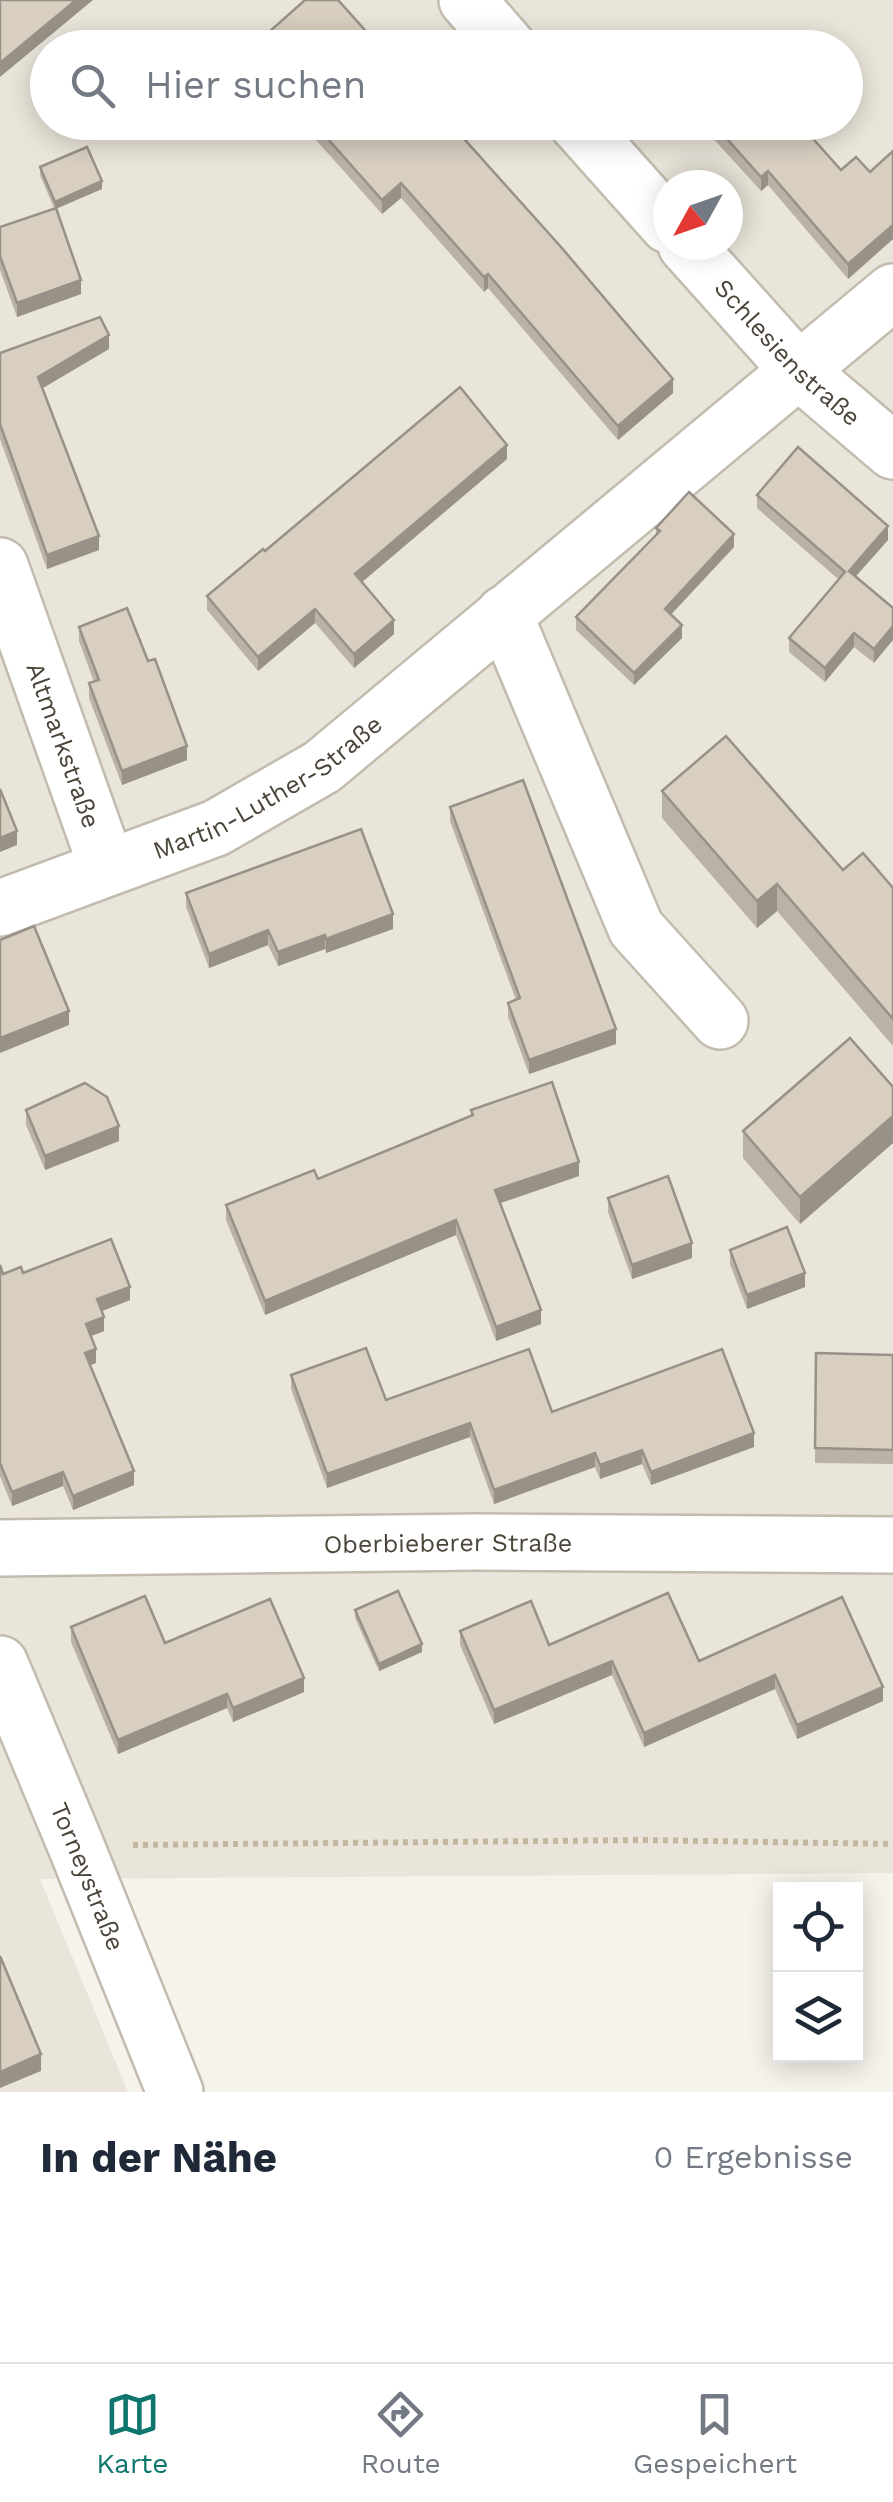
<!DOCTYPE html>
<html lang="de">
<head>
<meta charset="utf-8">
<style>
	body { margin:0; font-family:"Work Sans",sans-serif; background:#f6f6f7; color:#1f2937 }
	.controls { position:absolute; right:30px; bottom:30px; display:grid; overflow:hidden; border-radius:0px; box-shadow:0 5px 25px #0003 }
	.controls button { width:90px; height:90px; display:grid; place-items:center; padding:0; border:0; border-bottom:2px solid #e0e1e3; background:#fff; color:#1f2937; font:50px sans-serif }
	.compass { position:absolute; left:653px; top:170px; width:90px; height:90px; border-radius:50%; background:#fff; box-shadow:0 5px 25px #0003; rotate:230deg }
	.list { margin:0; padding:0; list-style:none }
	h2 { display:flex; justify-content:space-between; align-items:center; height:130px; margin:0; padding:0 40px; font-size:42px }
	h2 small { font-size:32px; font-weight:400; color:#747a83 }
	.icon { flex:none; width:55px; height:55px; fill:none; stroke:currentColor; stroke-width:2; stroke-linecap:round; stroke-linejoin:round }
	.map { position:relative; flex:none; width:893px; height:2092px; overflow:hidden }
	.search { position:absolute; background:#fff; box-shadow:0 5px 25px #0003; left:30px; right:30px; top:30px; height:110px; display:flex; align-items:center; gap:25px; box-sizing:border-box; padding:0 35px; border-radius:55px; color:#747a83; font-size:38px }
	.sheet { height:270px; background:#fff }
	nav { display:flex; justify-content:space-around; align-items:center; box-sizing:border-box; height:140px; border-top:2px solid #e0e1e3; background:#fff; font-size:28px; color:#747a83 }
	nav a { display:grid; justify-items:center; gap:5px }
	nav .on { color:#0f766e }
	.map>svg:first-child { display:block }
	.residential { fill:#eae5da; fill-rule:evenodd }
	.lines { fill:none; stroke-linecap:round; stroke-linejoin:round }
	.minor-casing { stroke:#c2bbae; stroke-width:60 }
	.path { stroke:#c4b79f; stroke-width:6; stroke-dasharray:5 5; stroke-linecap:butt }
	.minor { stroke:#fff; stroke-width:55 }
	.wall { fill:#bab2a6 }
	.shaded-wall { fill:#979187 }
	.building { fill:#d8cfc1; stroke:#979187; stroke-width:2.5 }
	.labels { text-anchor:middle; stroke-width:10; stroke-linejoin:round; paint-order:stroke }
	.street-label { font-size:25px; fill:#4b4439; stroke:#fff }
</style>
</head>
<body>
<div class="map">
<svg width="893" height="2092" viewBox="0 0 893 2092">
	<rect width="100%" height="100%" fill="#f6f3ec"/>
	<path class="residential" d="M 0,0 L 893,0 L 893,1873 L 40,1879 L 128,2092 L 0,2092 ZM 48,48 L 846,48 L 846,122 L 48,122 ZM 668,185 L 728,185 L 728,245 L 668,245 Z"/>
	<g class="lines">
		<defs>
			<g id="minor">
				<polyline points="467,0 509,48"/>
				<polyline points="576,122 668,225"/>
				<path id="s1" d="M 686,245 L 799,371 L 893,451"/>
				<path id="s2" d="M 0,566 L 107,867"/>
				<polyline points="504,614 636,928 720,1021"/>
				<path id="s3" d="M 0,908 L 216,828 L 322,767 L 893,292"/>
				<path id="s4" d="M 0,1548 L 477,1542 L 893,1545"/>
				<path id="s5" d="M 0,1664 L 76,1846 L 175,2092"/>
			</g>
		</defs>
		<use href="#minor" class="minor-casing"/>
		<polyline class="path" points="133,1845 643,1840 893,1844"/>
		<use href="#minor" class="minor"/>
	</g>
	<g class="wall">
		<polygon points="300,122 449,122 673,393 618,440 488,288 484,292 401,198 382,214"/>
		<polygon points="710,122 798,122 841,170 870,172 893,151 893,239 848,279 768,185 761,191 710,135"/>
		<polygon points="40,167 102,189 56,209 81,294 17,317 0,270 0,227 54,208 40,175"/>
		<polygon points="109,349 42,388 99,550 47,569 0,439 0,353"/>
		<polygon points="507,459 362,582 394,634 354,668 315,623 258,671 207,610 207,596 265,551"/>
		<polygon points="757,495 888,540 856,576 893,608 874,663 854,647 825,682 789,652 789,638 838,579 757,508"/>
		<polygon points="656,528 734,547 671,614 682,638 634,685 576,630 576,617 656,535"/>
		<polygon points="79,627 187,760 122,785 89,698 89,683 94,682 79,641"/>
		<polygon points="662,791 843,870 893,888 893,1046 777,911 757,928 662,818"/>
		<polygon points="450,807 616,1044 529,1074 508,1017 508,1003 516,1000 450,821"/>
		<polygon points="186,893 393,929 326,953 325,949 278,966 268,945 209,968 186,907"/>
		<polygon points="893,1087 893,1143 800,1224 743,1158 743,1131"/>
		<polygon points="26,1110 119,1141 45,1170 26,1125"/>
		<polygon points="471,1110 579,1176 500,1203 541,1324 496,1341 456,1235 265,1315 226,1220 226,1205 318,1179 471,1115"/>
		<polygon points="608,1198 692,1258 632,1279 608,1212"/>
		<polygon points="730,1250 805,1287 747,1309 730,1264"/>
		<polygon points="0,1265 3,1274 23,1273 130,1300 102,1311 104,1331 91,1336 96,1363 90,1365 134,1485 73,1510 63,1486 12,1506 0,1476"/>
		<polygon points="816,1353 893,1355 893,1464 815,1463"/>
		<polygon points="291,1375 386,1400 552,1412 754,1447 651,1485 642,1464 600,1479 595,1467 494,1504 470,1437 327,1488 291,1389"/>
		<polygon points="842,1597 883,1701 797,1739 775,1689 644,1747 612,1675 494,1724 460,1645 460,1631 549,1645 699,1661"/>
		<polygon points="355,1610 422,1652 379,1671 355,1618"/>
		<polygon points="71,1627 165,1643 304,1692 233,1722 227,1708 118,1754 71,1642"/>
	</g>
	<g class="shaded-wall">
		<polygon points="76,0 93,0 0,77 0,63"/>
		<polygon points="768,171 768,185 761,191 761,177"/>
		<polygon points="102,181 102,189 55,209 55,202"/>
		<polygon points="401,183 401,198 382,214 382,200"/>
		<polygon points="893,225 893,239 848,279 848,264"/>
		<polygon points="488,274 488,288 484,292 484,277"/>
		<polygon points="81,280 81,294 17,317 17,303"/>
		<polygon points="109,335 109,349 38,391 38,377"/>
		<polygon points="673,379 673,393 618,440 618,426"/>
		<polygon points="507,445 507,459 355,588 355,574"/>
		<polygon points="888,526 888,540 849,584 849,571"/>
		<polygon points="734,534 734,547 665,621 665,609"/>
		<polygon points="99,536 99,550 47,569 47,555"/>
		<polygon points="315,609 315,623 258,671 258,657"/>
		<polygon points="394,620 394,634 354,668 354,654"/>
		<polygon points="682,625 682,638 634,685 634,673"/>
		<polygon points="893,626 893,640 874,663 874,649"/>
		<polygon points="854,633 854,647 825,682 825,668"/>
		<polygon points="187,746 187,760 122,785 122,771"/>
		<polygon points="17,831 17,845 0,852 0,838"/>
		<polygon points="777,884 777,911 757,928 757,901"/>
		<polygon points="393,914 393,929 326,953 326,939"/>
		<polygon points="268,930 268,945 209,968 209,954"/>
		<polygon points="325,935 325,949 278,966 278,952"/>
		<polygon points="69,1011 69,1025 0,1053 0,1038"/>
		<polygon points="616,1029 616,1044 529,1074 529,1060"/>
		<polygon points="893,1116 893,1143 800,1224 800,1197"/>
		<polygon points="119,1126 119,1141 45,1170 45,1156"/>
		<polygon points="579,1162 579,1176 495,1205 495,1190"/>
		<polygon points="456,1220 456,1235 265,1315 265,1301"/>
		<polygon points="692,1243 692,1258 632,1279 632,1265"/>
		<polygon points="805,1273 805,1287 747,1309 747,1295"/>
		<polygon points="130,1287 130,1300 97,1313 97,1299"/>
		<polygon points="541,1310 541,1324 496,1341 496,1327"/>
		<polygon points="104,1317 104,1331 86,1338 86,1324"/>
		<polygon points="96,1349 96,1363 85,1367 85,1353"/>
		<polygon points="470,1423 470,1437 327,1488 327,1474"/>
		<polygon points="754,1433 754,1447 651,1485 651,1472"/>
		<polygon points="642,1450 642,1464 600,1479 600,1465"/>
		<polygon points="595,1453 595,1467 494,1504 494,1490"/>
		<polygon points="134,1471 134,1485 73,1510 73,1496"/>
		<polygon points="63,1472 63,1486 12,1506 12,1492"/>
		<polygon points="422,1644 422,1652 379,1671 379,1664"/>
		<polygon points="612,1661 612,1675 494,1724 494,1710"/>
		<polygon points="775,1675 775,1689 644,1747 644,1733"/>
		<polygon points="304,1678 304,1692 233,1722 233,1708"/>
		<polygon points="883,1687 883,1701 797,1739 797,1725"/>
		<polygon points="227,1694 227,1708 118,1754 118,1740"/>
		<polygon points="41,2054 41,2071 0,2088 0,2072"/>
	</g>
	<g class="building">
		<polygon points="0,0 76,0 0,63"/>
		<polygon points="305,0 338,0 381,48 251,48"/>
		<polygon points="313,122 449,122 561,247 673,379 618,426 488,274 484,277 401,183 382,200"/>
		<polygon points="712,122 798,122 841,170 856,157 870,172 893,151 893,225 848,264 768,171 761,177"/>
		<polygon points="87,147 102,181 55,202 40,167"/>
		<polygon points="56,208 81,280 17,303 0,256 0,227"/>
		<polygon points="100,317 109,335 38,377 99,536 47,555 0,424 0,353"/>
		<polygon points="460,387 507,445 355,574 394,620 354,654 315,609 258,657 207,596 263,549 265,551"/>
		<polygon points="798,447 888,526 849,571 893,608 893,626 874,649 854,633 825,668 789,638 845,572 757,495"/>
		<polygon points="689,492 734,534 665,609 682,625 634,673 576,617 660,531 656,528"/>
		<polygon points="127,608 148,661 155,659 187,746 122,771 89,683 99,680 79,627"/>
		<polygon points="726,736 843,870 863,853 893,888 893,1019 777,884 757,901 662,791"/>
		<polygon points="523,780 616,1029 529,1060 508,1003 520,998 450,807"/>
		<polygon points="0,789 17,831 0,838"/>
		<polygon points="361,829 393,914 326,939 325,935 278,952 268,930 209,954 186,893"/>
		<polygon points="34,926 69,1011 0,1038 0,940"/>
		<polygon points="850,1038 893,1087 893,1116 800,1197 743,1131"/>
		<polygon points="552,1082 579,1162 495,1190 541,1310 496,1327 456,1220 265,1301 226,1205 314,1170 318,1179 473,1115 471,1110"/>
		<polygon points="85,1083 107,1097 119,1126 45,1156 26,1110"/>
		<polygon points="668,1176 692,1243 632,1265 608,1198"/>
		<polygon points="787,1227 805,1273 747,1295 730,1250"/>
		<polygon points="111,1239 130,1287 97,1299 104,1317 86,1324 96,1349 85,1353 134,1471 73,1496 63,1472 12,1492 0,1463 0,1265 3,1274 21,1267 23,1273"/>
		<polygon points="366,1348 386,1400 529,1349 552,1412 722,1349 754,1433 651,1472 642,1450 600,1465 595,1453 494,1490 470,1423 327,1474 291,1375"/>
		<polygon points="816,1353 893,1355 893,1450 815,1448"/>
		<polygon points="398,1591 422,1644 379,1664 355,1610"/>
		<polygon points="668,1593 699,1661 842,1597 883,1687 797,1725 775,1675 644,1733 612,1661 494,1710 460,1631 531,1601 549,1645"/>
		<polygon points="145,1596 165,1643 270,1599 304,1678 233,1708 227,1694 118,1740 71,1627"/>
		<polygon points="0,1956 41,2054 0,2072"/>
	</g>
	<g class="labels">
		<g class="street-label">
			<text dy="9" stroke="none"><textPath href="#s1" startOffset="148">Schlesienstraße</textPath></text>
			<text dy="9" stroke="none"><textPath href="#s2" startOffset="190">Altmarkstraße</textPath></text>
			<text dy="9" stroke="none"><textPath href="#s3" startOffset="295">Martin-Luther-Straße</textPath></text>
			<text dy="9" stroke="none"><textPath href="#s4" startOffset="448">Oberbieberer Straße</textPath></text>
			<text dy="9" stroke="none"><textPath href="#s5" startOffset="230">Torneystraße</textPath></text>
		</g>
	</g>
</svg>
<div class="controls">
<button><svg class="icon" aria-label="locate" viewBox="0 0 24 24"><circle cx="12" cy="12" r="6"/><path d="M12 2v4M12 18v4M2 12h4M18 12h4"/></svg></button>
<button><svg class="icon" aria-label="layers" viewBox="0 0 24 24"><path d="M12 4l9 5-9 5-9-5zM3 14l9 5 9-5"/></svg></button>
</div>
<svg class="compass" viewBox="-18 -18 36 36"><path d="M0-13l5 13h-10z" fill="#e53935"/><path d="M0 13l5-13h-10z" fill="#747a83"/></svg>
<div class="search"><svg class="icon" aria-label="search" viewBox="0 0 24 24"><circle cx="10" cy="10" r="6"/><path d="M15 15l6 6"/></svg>Hier suchen</div>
</div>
<section class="sheet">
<h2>In der Nähe<small>0 Ergebnisse</small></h2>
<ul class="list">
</ul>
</section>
<nav>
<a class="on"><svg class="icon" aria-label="map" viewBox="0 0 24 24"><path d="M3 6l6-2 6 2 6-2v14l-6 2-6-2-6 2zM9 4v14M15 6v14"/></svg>Karte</a>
<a><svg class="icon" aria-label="directions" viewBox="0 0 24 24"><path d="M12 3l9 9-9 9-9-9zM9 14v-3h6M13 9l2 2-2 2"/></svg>Route</a>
<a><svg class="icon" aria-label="saved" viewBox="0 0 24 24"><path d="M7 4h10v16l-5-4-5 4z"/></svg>Gespeichert</a>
</nav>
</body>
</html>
